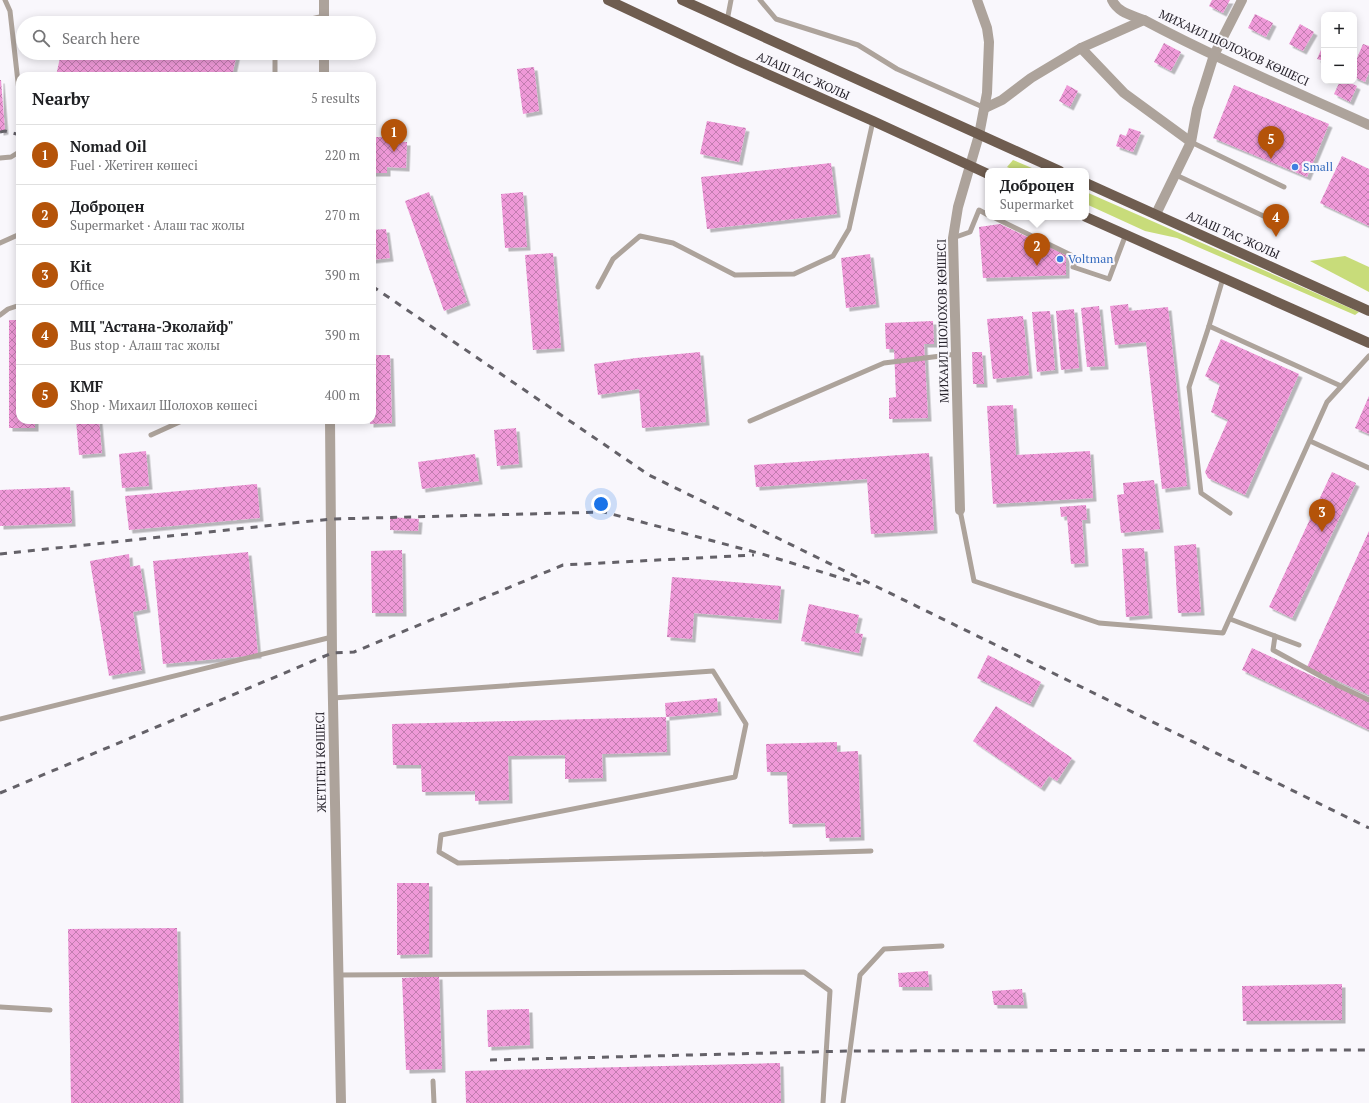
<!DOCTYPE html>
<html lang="en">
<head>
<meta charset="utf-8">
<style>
	body { margin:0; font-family:"PT Serif",serif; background:#f6f6f6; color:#202124 }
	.controls { position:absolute; right:12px; top:12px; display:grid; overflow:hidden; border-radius:8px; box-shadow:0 2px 10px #0003 }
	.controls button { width:36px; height:36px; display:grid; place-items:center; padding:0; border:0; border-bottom:1px solid #e0e0e0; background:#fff; color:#202124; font:20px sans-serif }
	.you { position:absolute; left:601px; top:504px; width:14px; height:14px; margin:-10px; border:3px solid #fff; border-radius:50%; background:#1a73e8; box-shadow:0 0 0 6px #1a73e833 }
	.badge { display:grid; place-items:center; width:26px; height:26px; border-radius:50%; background:#b45309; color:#fff; font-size:13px; font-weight:700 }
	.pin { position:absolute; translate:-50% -33px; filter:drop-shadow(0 1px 2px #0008) }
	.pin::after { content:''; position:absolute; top:21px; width:14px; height:12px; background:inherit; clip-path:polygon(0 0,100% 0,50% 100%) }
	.popup { position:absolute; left:985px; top:168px; width:104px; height:52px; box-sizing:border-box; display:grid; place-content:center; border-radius:8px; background:#fff; filter:drop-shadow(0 1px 3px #0005); font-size:13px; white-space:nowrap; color:#757577 }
	.popup b { font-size:15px; color:#202124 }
	.popup::after { content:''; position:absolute; left:50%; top:100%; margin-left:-8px; border:8px solid transparent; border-top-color:#fff }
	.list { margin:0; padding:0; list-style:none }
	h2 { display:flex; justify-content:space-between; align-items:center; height:52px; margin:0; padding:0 16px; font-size:17px }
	h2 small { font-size:13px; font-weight:400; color:#757577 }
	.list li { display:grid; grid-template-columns:26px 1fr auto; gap:12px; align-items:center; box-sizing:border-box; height:60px; padding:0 16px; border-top:1px solid #e0e0e0 }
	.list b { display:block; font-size:15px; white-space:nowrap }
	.list p { margin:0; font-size:13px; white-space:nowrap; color:#757577 }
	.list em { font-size:13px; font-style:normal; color:#757577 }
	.icon { flex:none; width:22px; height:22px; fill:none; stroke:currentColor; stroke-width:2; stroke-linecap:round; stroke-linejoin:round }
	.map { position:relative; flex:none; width:1369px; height:1103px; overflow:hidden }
	.search { position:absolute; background:#fff; box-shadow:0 2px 10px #0003; left:16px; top:16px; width:360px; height:44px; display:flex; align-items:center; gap:10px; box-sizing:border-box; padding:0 14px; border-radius:22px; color:#757577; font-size:15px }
	.panel { position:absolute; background:#fff; box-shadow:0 2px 10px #0003; left:16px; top:72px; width:360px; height:352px; border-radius:12px }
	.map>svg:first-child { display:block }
	.grass { fill:#c8dc7a }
	.building { fill:url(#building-cross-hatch); filter:url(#shadow) }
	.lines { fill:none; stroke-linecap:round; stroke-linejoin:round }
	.service { stroke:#ada39b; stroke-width:5 }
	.minor { stroke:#ada39b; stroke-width:10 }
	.tertiary { stroke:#ada39b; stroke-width:10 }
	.primary { stroke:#6f5d50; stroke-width:10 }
	.rail { stroke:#646168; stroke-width:3; stroke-dasharray:7 7; stroke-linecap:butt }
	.shop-dot { fill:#3f7fe0; stroke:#f9f7fc; stroke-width:1.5 }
	.labels { text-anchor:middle; stroke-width:4; stroke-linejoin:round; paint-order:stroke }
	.street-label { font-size:12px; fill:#28242d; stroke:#f9f7fc }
	.shop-label { font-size:12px; fill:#366cbe; stroke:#f9f7fc; text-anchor:start }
</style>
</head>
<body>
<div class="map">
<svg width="1369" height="1103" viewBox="0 0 1369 1103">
	<defs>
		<pattern id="building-cross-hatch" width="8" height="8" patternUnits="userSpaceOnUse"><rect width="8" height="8" fill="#ef99d8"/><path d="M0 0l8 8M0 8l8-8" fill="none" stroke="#c27db0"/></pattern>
		<filter id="shadow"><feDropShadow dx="3.5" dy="3.5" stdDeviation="0" flood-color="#0004"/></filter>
	</defs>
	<rect width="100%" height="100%" fill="#f9f7fc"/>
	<g class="grass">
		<polygon points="1013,160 1039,171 1016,171 1007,167"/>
		<polygon points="1086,192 1359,312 1355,315 1177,238 1145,231 1086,204"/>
		<polygon points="1345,256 1369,267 1369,292 1310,261"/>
	</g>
	<g class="building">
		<polygon points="1212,0 1230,0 1223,13 1209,6"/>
		<polygon points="1255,14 1273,23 1266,37 1248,28"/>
		<polygon points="68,18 89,22 89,23 67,23"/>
		<polygon points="1300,24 1314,32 1303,51 1289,44"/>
		<polygon points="1164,43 1181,52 1171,71 1154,62"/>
		<polygon points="1324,43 1324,61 1317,59"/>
		<polygon points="1363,44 1369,46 1369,72 1365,82 1354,77 1354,65"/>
		<polygon points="61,53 237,53 232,76 56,76"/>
		<polygon points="534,67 539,111 523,114 517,69"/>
		<polygon points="0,80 1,80 5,131 0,132"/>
		<polygon points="1340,81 1346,81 1357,86 1350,102 1334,94"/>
		<polygon points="1067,85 1078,91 1070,107 1059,101"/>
		<polygon points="1234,85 1329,124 1307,177 1213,138"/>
		<polygon points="707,121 746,128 739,162 700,154"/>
		<polygon points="1129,128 1141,132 1133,152 1116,146 1120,134 1126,136"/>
		<polygon points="372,137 387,137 387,142 407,142 406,168 387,167 387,173 372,173"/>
		<polygon points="1342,156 1369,169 1369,226 1320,203"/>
		<polygon points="831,163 837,214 707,229 701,177"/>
		<polygon points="429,192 467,302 444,311 405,201"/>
		<polygon points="523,192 527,247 505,248 501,194"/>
		<polygon points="1000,224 1066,255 1066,275 983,278 979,227"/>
		<polygon points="386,229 390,258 372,260 372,230"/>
		<polygon points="553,253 561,348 533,350 525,255"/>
		<polygon points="870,254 876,304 846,308 841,258"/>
		<polygon points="1128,304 1129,311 1168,307 1187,486 1162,489 1146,342 1115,345 1110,306"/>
		<polygon points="1099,306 1105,366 1087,367 1081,308"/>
		<polygon points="1074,309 1079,368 1061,370 1056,311"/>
		<polygon points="1050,311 1055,370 1037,372 1032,312"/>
		<polygon points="1023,316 1029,375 993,379 987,319"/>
		<polygon points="9,320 20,320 20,420 35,420 35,428 9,428"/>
		<polygon points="933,321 934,344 924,344 928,418 889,419 889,398 896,397 894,349 886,349 885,323"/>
		<polygon points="1221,339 1299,374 1245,495 1208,478 1205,472 1228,420 1211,412 1220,384 1205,376"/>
		<polygon points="700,352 706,422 642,428 639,389 598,395 594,364 636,358"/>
		<polygon points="972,352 982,352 984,384 973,384"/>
		<polygon points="372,355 390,355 392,423 370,424 370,420 372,420"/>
		<polygon points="1369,396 1369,434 1355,428"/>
		<polygon points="1013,405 1016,455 1090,451 1093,498 993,504 987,406"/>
		<polygon points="76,420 99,420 102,453 79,455"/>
		<polygon points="516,428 519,464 497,466 494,430"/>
		<polygon points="146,451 149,486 122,488 119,454"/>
		<polygon points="929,453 934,530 871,534 867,479 756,487 754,465"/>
		<polygon points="475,454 479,481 422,489 418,462"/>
		<polygon points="1332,472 1356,483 1292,618 1269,607"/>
		<polygon points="1154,480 1160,529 1121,533 1117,495 1124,494 1123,483"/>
		<polygon points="257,484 260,518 129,530 125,496"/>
		<polygon points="70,487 72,523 0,526 0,490"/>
		<polygon points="1086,505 1087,520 1082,520 1085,563 1071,564 1067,516 1061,517 1060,507"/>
		<polygon points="390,517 419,519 418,531 390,530"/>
		<polygon points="1369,531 1369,695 1307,667"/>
		<polygon points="1196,544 1201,612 1178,613 1174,546"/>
		<polygon points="1144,548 1149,615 1126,617 1122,549"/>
		<polygon points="402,550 403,613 372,613 371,551"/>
		<polygon points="248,552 258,655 163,664 153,561"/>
		<polygon points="129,554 130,567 140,565 147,609 133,612 142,670 109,676 90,561"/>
		<polygon points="672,577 781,586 778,620 694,613 692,639 667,637"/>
		<polygon points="809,604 859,615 855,633 863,634 859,653 801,641"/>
		<polygon points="1252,648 1369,702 1369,730 1242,670"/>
		<polygon points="988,655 1041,682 1030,704 977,678"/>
		<polygon points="717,698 718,712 666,717 665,703"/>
		<polygon points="996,706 1072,758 1057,781 1049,776 1041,788 973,741"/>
		<polygon points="666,717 667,752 602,754 603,778 565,779 565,755 508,756 509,800 475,801 475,791 422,792 421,765 393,765 392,724"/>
		<polygon points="837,742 837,752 858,751 861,837 826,838 825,823 789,824 787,772 767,772 766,744"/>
		<polygon points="397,883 429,883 429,954 397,955"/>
		<polygon points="177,928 180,1103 71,1103 68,929"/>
		<polygon points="928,971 929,987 899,987 898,973"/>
		<polygon points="439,976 442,1069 406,1070 402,978"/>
		<polygon points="1342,984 1342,1020 1243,1021 1242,986"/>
		<polygon points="1022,989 1024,1005 994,1005 992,991"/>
		<polygon points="529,1009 530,1045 488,1047 487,1010"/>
		<polygon points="780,1063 781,1103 466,1103 465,1071"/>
	</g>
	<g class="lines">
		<g class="service">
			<polyline points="5,0 10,11 20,100"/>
			<polyline points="760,0 776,19 858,45 897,69 985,108"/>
			<polyline points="727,21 731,0"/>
			<polyline points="294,23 324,16"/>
			<polyline points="275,53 275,76"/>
			<polyline points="1191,142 1284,187"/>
			<polyline points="0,158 11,157 19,152 20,148"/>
			<polyline points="1176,175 1272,220"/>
			<polyline points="993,217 1077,258 1073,267 1109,279 1126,234"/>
			<polyline points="953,238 970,232 979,210 988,215"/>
			<polyline points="0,243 20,234"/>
			<polyline points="598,287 613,259 640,236 673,243 735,275 794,274 833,256 849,229 873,121"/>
			<polyline points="0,315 8,309 20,305"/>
			<polyline points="1209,326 1223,278"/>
			<polyline points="750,421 884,363 957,354"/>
			<polyline points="151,435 184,420"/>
			<polyline points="1310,441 1369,468"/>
			<polyline points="960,510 974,581 1099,623 1223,633 1327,402 1369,356"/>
			<polyline points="1230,513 1201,493 1189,387 1209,326 1341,386"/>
			<polyline points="1230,619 1299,645"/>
			<polyline points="1275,636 1273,650 1337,685 1369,700"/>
			<polyline points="333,698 713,671 746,724 735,777 441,835 439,852 458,863 871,851"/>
			<polyline points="0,719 332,637"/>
			<polyline points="338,975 804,972 830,991 823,1103"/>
			<polyline points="0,1007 50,1010"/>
			<polyline points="433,1081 434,1103"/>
			<polyline points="843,1103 860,975 884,949 942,946"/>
		</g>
		<g class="minor">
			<path d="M 1112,0 C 1118,13 1132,15 1144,20"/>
			<polyline points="1081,48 1124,93 1191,142"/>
			<path d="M 985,108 L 1002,100 L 1031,78 L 1081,48 L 1144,20 C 1217,59 1294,91 1369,125"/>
			<polyline points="1156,214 1191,142 1197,109 1214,55 1242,0"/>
			<polyline points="960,510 953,238 958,207 979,135 987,93 989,42 987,28 977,0"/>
		</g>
		<g class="tertiary">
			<polyline points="324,0 324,23"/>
			<polyline points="324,53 324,76"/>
			<polyline points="330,420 332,653 341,1103"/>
		</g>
		<g class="primary">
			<polyline points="608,0 738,61 873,121 988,174"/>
			<polyline points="682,0 1060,171"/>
			<polyline points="1086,183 1369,311"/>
			<polyline points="1086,217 1369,343"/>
		</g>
		<g class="rail">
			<polyline points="0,132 5,131 20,135"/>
			<polyline points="372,286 649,475 1369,828"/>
			<polyline points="0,554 331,519 604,512 762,554 861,584"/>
			<polyline points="0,793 332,653 354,652 563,565 754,555"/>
			<polyline points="490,1060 850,1051 1369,1050"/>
		</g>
	</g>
	<g class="shop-dot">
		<circle cx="1295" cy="167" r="4"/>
		<circle cx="1060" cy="259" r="4"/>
	</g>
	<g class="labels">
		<g class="street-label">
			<text transform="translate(1234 48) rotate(25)" y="4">МИХАИЛ ШОЛОХОВ КӨШЕСІ</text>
			<text transform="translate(803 76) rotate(24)" y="4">АЛАШ ТАС ЖОЛЫ</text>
			<text transform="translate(1233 235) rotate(24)" y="4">АЛАШ ТАС ЖОЛЫ</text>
			<text transform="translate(943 321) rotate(-91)" y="4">МИХАИЛ ШОЛОХОВ КӨШЕСІ</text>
			<text transform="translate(321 762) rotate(-91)" y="4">ЖЕТІГЕН КӨШЕСІ</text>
		</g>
		<g class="shop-label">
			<text x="1303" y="171">Small</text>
			<text x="1068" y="263">Voltman</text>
		</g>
	</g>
</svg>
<div class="controls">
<button>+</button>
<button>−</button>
</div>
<div class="you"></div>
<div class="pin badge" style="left:394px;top:152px">1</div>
<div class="pin badge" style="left:1037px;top:266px">2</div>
<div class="popup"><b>Доброцен</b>Supermarket</div>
<div class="pin badge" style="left:1322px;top:532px">3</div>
<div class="pin badge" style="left:1276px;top:237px">4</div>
<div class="pin badge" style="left:1271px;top:159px">5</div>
<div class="search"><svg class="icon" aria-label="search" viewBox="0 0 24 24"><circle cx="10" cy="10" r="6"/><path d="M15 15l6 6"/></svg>Search here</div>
<section class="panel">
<h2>Nearby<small>5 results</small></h2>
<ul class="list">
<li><span class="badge">1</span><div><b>Nomad Oil</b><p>Fuel · Жетіген көшесі</p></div><em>220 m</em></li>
<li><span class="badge">2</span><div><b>Доброцен</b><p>Supermarket · Алаш тас жолы</p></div><em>270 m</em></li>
<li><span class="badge">3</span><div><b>Kit</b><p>Office</p></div><em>390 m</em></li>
<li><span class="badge">4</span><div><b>МЦ &quot;Астана-Эколайф&quot;</b><p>Bus stop · Алаш тас жолы</p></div><em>390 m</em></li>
<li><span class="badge">5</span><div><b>KMF</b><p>Shop · Михаил Шолохов көшесі</p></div><em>400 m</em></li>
</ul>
</section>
</div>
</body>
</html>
